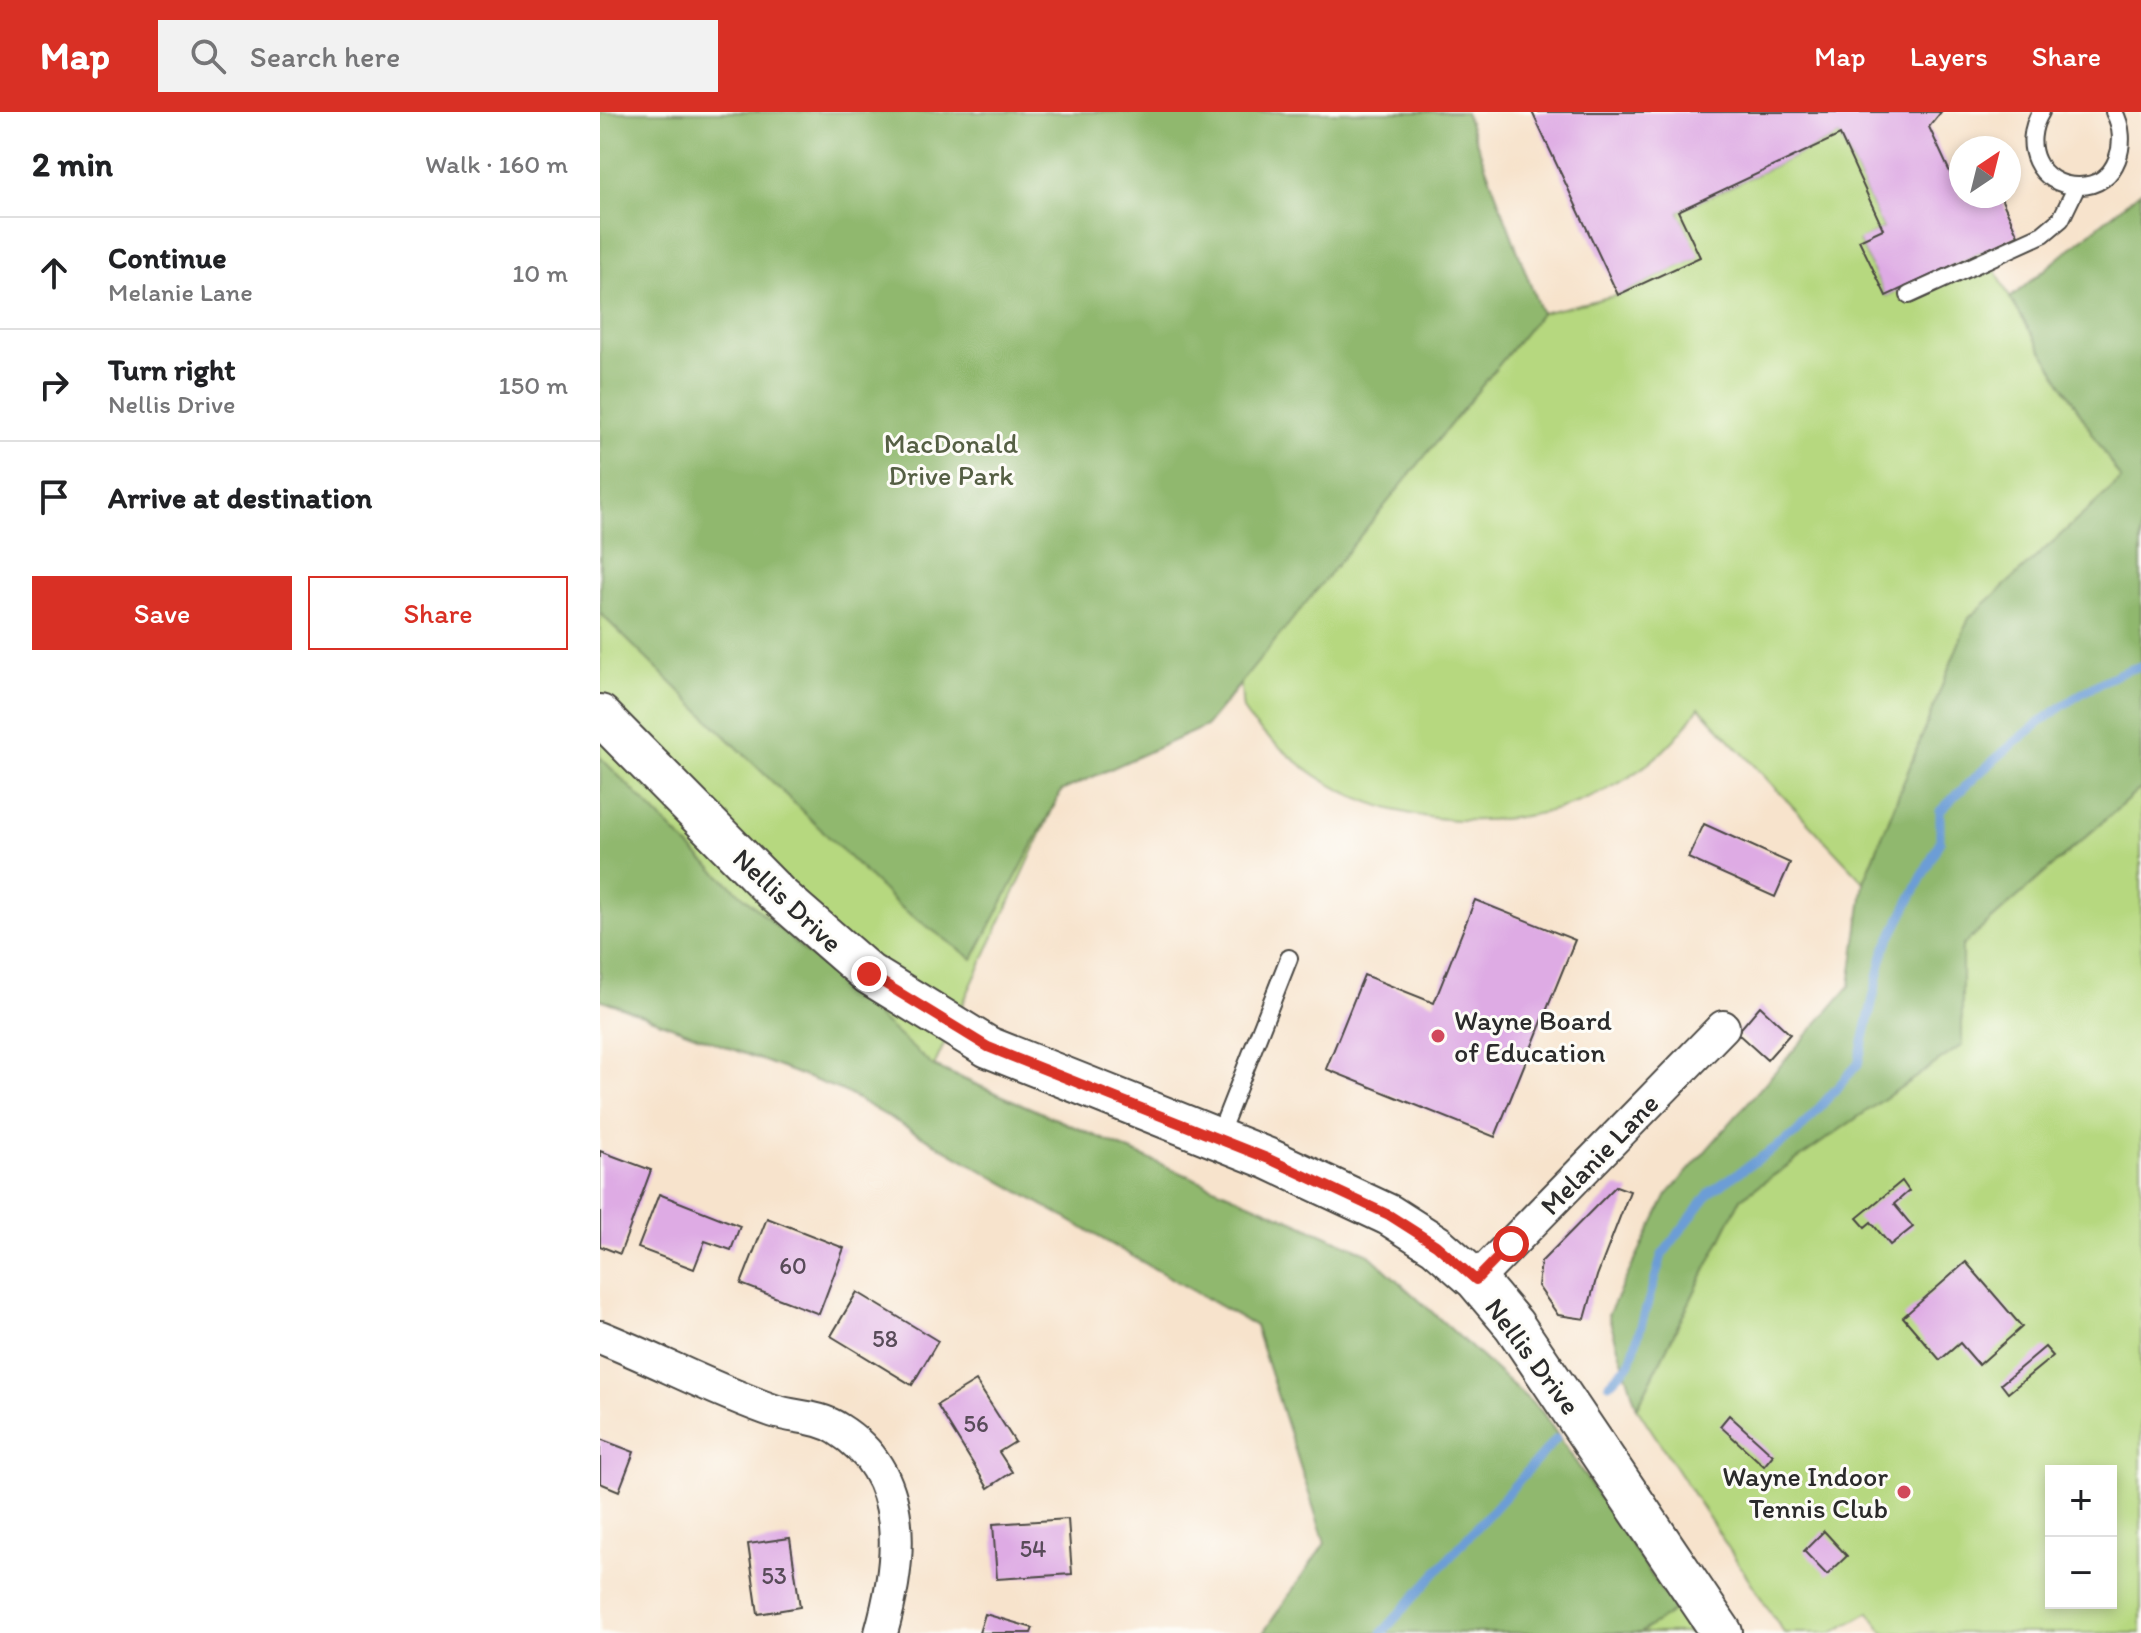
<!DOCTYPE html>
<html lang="en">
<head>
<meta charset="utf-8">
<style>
	body { margin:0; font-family:Itim,sans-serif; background:#f2f2f2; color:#202124 }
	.controls { position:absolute; right:24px; bottom:24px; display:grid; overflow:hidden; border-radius:0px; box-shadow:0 4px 12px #0003 }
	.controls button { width:72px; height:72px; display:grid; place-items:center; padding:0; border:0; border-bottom:2px solid #e0e0e0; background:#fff; color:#202124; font:40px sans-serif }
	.compass { position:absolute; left:1349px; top:24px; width:72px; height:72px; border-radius:50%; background:#fff; box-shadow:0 4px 12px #0003; rotate:35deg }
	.stop { position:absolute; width:24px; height:24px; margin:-18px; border:6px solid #d93025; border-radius:50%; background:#fff }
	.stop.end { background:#d93025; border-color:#fff; box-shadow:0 2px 8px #0008 }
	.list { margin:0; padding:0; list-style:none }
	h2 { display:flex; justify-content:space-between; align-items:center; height:104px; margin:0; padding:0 32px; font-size:34px }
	h2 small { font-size:26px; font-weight:400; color:#757577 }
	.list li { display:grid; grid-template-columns:52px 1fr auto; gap:24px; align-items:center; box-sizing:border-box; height:112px; padding:0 32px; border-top:2px solid #e0e0e0 }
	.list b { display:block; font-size:30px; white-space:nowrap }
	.list p { margin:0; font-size:26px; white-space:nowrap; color:#757577 }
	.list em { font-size:26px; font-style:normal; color:#757577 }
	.actions { display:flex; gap:16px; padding:24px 32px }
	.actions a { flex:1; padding:18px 0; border:2px solid #d93025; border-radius:0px; text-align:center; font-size:28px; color:#d93025 }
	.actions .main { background:#d93025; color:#fff }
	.icon { flex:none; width:44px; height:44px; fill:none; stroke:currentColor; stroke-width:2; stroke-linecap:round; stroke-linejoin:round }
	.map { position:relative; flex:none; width:1541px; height:1521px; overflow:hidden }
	header { display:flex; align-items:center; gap:48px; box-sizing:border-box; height:112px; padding:0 40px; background:#d93025; color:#fff }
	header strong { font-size:38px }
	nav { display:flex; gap:44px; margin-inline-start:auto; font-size:28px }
	.search { width:560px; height:72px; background:#f2f2f2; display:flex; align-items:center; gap:20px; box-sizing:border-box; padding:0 28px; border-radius:0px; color:#757577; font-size:30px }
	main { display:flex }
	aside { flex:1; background:#fff }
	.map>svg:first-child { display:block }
	.green { fill:#b6d87f; stroke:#708255; stroke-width:2; fill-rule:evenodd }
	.forest { fill:#90b86e; stroke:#5e724c; stroke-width:2 }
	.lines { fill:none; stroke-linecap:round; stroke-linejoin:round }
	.stream { stroke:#6c9dd6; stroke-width:9 }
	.building { fill:#deabe4 }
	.service-casing { stroke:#4a4743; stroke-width:20 }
	.minor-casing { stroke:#4a4743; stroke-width:36 }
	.tertiary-casing { stroke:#4a4743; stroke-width:44 }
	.service { stroke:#fff; stroke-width:16 }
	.minor { stroke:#fff; stroke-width:32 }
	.tertiary { stroke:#fff; stroke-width:40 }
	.route { stroke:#d93025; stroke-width:10 }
	.poi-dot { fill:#d1495b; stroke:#fdfcf7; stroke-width:3 }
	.labels { text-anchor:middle; stroke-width:6; stroke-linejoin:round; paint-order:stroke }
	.number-label { font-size:24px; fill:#584b59 }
	.park-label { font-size:28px; fill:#555f44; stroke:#fdfcf7 }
	.street-label { font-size:28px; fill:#2b2b2b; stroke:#fdfcf7 }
	.poi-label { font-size:28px; fill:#2b2b2b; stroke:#fdfcf7; text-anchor:start }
</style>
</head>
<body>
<header>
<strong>Map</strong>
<div class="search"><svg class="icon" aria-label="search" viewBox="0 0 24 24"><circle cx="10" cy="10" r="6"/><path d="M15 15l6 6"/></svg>Search here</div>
<nav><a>Map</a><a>Layers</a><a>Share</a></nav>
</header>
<main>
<aside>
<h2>2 min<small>Walk · 160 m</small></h2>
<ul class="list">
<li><svg class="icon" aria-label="ahead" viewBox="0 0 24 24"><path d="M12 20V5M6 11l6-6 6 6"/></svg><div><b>Continue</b><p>Melanie Lane</p></div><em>10 m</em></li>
<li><svg class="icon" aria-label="right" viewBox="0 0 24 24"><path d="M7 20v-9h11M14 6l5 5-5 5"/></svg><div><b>Turn right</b><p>Nellis Drive</p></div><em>150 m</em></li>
<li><svg class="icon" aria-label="arrive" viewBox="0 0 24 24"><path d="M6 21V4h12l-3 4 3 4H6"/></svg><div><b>Arrive at destination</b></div></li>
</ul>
<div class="actions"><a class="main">Save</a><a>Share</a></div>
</aside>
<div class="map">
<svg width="1541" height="1521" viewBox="0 0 1541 1521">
	<rect width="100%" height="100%" fill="#fdfcf7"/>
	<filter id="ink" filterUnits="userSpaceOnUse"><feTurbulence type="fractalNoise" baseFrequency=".0125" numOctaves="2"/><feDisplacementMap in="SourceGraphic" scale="16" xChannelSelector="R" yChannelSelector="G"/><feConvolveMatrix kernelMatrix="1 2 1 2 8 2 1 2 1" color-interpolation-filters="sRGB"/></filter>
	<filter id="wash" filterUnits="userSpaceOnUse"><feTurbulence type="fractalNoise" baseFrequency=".006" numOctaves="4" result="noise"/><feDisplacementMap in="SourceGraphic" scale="32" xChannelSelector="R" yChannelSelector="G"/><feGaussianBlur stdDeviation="1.8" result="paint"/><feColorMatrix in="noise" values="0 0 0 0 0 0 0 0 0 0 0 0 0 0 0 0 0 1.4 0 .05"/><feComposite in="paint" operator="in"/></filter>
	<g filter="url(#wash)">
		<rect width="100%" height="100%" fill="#f7e3cc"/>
		<g class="green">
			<path d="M 0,0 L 865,0 L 941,201 L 1018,183 L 1099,145 L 1078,99 L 1240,23 L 1283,117 L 1259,129 L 1286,184 L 1385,138 L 1410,186 L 1522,368 L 1369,506 L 1264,770 L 1099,595 C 1018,726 809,743 695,648 C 682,637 649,612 643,597 C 641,589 643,581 640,573 L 606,614 L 461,679 L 334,954 L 767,1141 L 942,1300 L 1090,1521 L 749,1521 L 725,1431 L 655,1214 L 243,979 L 0,887 Z"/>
			<path d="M 1541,676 L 1541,1521 L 1284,1521 L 1269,1500 L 1232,1521 L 1184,1521 L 1037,1296 L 1141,1086 L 1362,933 L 1362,834 ZM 1451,1359 L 1511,1359 L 1511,1491 L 1451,1491 Z"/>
		</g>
		<g class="forest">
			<polygon points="0,0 865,0 941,201 606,614 461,679 373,847 300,795 0,501"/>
			<polygon points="1541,79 1541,676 1362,834 1362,933 1141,1086 1037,1296 1008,1203 1067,1083 1250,874 1264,770 1369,506 1521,368 1410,186"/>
			<polygon points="0,645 95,741 334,955 767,1141 942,1300 1075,1498 1040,1521 663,1521 725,1431 655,1214 243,979 0,887"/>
		</g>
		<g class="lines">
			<g class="stream">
				<path d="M 1009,1272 L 1030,1251 L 1062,1143 L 1110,1080 L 1197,1021 L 1258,952 L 1284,839 L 1340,729 L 1340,699 C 1388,651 1476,571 1541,554"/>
				<polyline points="782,1521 956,1327"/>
			</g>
		</g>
		<g id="blocks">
			<g class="building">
				<polygon points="932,0 1341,0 1329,15 1361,84 1400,84 1418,123 1286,184 1259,128 1283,117 1240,23 1078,99 1100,145 1018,183"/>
				<polygon points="1104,712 1190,751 1175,785 1088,746"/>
				<polygon points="875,788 975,828 895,1025 726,957 764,863 834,891"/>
				<polygon points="1160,894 1190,922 1167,948 1137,921"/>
				<polygon points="0,1039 51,1058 20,1142 0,1134"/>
				<polygon points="1302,1069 1309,1079 1294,1092 1313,1115 1290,1133 1271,1110 1265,1115 1257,1106"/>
				<polygon points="1016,1074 1030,1079 997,1164 985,1207 958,1203 938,1174 941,1150"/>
				<polygon points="59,1082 140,1114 131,1138 105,1129 94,1157 38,1136"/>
				<polygon points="167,1106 244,1136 219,1202 141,1172"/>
				<polygon points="1366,1150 1422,1215 1379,1253 1360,1231 1340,1248 1303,1205"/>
				<polygon points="257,1180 338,1229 312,1273 231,1224"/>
				<polygon points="1445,1235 1453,1244 1408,1281 1401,1272"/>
				<polygon points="376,1269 415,1330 399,1340 412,1360 388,1376 337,1293"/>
				<polygon points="1129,1303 1173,1343 1164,1354 1120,1314"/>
				<polygon points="0,1327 34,1340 19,1379 0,1371"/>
				<polygon points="468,1407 472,1462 397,1467 393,1412"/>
				<polygon points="1224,1419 1247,1444 1227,1463 1204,1439"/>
				<polygon points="190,1426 200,1495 158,1502 148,1432"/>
				<polygon points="385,1502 433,1516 431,1521 379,1521"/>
			</g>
		</g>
	</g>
	<g filter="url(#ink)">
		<use href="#blocks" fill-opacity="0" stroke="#4a4743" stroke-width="2"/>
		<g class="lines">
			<defs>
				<g id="service">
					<path d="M 1441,0 C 1421,32 1437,74 1479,74 C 1518,74 1530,28 1514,0"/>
					<polyline points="1309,183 1443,122 1461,107 1477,74"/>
					<polyline points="618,1026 689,846"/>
				</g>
				<g id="minor">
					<polyline points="876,1168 1123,915"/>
					<path d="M 0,1225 C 58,1248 115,1279 174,1299 C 196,1306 218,1304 238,1317 C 312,1363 301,1450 281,1521"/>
				</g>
				<polyline id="tertiary" points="0,603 177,782 269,862 388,935 669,1047 789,1103 836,1133 876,1168 914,1213 1122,1521"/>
			</defs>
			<use href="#service" class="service-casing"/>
			<use href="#minor" class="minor-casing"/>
			<use href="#tertiary" class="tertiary-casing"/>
			<use href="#service" class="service"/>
			<use href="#minor" class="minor"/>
			<use href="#tertiary" class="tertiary"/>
		</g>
	</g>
	<g class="lines" filter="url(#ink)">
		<polyline class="route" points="269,862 388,935 669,1047 789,1103 836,1133 876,1168 911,1132"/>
	</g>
	<g class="poi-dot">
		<circle cx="838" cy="924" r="8"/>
		<circle cx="1304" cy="1380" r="8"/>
	</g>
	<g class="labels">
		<g class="number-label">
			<text x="193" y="1162">60</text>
			<text x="285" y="1235">58</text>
			<text x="376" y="1320">56</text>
			<text x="433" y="1445">54</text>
			<text x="174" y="1472">53</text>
		</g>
		<g class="park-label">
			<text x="351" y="341">MacDonald<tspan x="351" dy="32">Drive Park</tspan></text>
		</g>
		<g class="street-label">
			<text transform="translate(188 788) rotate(43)" y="10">Nellis Drive</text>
			<text transform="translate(999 1042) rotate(-46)" y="10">Melanie Lane</text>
			<text transform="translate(933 1244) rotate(53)" y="10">Nellis Drive</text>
		</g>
		<g class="poi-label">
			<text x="854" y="918">Wayne Board<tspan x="854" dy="32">of Education</tspan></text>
			<text x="1288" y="1374" text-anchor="end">Wayne Indoor<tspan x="1288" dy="32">Tennis Club</tspan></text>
		</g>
	</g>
</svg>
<div class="controls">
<button>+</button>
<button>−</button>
</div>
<svg class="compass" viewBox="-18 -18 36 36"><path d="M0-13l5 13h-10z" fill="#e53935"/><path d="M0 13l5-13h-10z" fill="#757577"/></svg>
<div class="stop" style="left:911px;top:1132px"></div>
<div class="stop end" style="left:269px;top:862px"></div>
</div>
</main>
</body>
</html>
